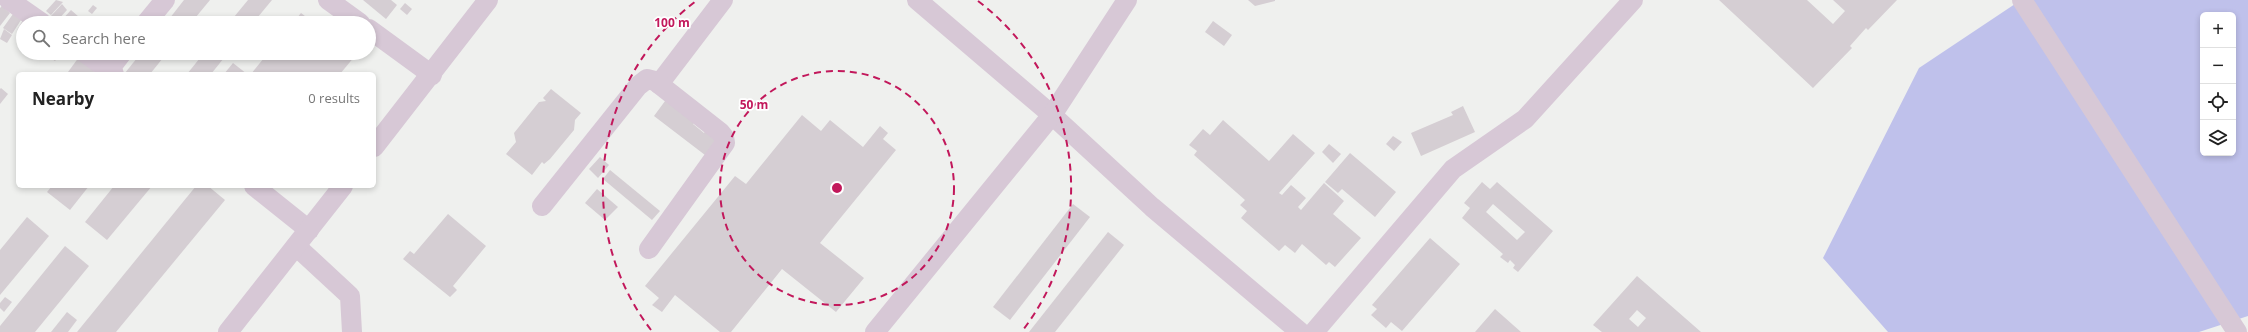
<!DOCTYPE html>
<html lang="en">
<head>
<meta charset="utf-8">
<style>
	body { margin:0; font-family:"Open Sans",sans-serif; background:#f2f2f2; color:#222 }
	.controls { position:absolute; right:12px; top:12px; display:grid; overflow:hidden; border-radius:6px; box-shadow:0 2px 6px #0003 }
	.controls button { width:36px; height:36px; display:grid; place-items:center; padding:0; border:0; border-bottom:1px solid #e0e0e0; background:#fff; color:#222; font:20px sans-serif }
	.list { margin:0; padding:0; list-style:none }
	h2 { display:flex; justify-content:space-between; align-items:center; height:52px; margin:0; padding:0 16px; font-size:17px }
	h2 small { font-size:13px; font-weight:400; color:#767676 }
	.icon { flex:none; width:22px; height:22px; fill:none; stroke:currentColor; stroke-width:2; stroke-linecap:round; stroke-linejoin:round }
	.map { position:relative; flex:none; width:2248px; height:332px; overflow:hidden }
	.search { position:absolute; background:#fff; box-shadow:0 2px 6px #0003; left:16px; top:16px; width:360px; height:44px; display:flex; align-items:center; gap:10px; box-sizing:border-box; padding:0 14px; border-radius:22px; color:#767676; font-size:15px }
	.panel { position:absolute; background:#fff; box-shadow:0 2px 6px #0003; left:16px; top:72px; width:360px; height:116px; border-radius:6px }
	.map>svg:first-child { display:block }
	.green { fill:#bfc1eb; fill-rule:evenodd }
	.building { fill:#d5ced3; fill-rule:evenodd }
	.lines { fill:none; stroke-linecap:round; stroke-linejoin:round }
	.minor { stroke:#d7c8d6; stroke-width:20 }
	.ring { fill:none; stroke:#c2185b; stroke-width:2; stroke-dasharray:7 5 }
	.centre { fill:#c2185b; stroke:#fff; stroke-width:2 }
	.ring-label { font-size:12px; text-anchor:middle; font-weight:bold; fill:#c2185b; stroke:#fff; stroke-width:3.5; stroke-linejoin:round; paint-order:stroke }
</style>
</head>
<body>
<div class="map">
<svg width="2248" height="332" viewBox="0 0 2248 332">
	<rect width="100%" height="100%" fill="#eff0ee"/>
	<path class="green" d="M 2021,0 L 2248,0 L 2248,316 L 2199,332 L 1888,332 L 1823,258 L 1919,68 ZM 2203,15 L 2233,15 L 2233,153 L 2203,153 Z"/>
	<g class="building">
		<polygon points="56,0 63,2 51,15 46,11"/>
		<polygon points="184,0 210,0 191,23 166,23"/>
		<polygon points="248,0 272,0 253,23 229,23"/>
		<polygon points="363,0 391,0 397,5 386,19"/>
		<polygon points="1248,0 1275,0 1275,1 1255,6"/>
		<polygon points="1719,0 1807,0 1833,24 1845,11 1833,0 1897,0 1868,30 1866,28 1850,46 1852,48 1813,88"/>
		<polygon points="405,3 412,9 407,15 400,9"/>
		<polygon points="62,4 67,10 56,22 50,17"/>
		<polygon points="93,5 97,8 92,14 88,11"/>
		<polygon points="2,6 10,13 0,26 0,8"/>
		<polygon points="71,10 79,17 73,23 59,23"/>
		<polygon points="301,13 314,23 293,23"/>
		<polygon points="13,14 21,20 12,34 3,28"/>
		<polygon points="23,20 27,23 23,23 23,34 17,30"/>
		<polygon points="1213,21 1232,35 1224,46 1205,32"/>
		<polygon points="4,29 12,35 7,43 0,39"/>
		<polygon points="47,53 61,53 55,61 46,55"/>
		<polygon points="141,53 167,53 150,74 127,74 125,73"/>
		<polygon points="204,53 228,53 211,74 187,74"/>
		<polygon points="268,53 351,53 355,56 340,74 251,74"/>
		<polygon points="79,57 96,69 92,74 71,74 68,72"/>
		<polygon points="233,63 247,74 224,74"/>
		<polygon points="1,88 8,94 0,104 0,89"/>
		<polygon points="551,89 581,113 575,120 574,130 550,159 544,164 542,162 532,175 506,154 516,142 514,133 539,102 546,101 543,98"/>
		<polygon points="668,97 697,119 693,124 704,133 708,127 720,135 705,155 654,116"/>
		<polygon points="1463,106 1475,132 1421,156 1411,133 1453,115 1451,112"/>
		<polygon points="802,115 821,131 830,120 863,147 880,126 888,133 883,139 896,150 820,243 864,278 836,312 782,269 731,332 720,332 675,295 662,312 652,305 659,298 645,286 735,176 746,184"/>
		<polygon points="1223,120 1269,161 1293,134 1315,153 1279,193 1282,195 1291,185 1306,198 1298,207 1301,210 1324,183 1344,201 1333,214 1361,238 1335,267 1329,262 1326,265 1302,244 1295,253 1285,245 1279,251 1241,218 1247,211 1240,205 1245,200 1194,155 1197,151 1189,145 1203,129 1210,135"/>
		<polygon points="1393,136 1402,142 1394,151 1386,144"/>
		<polygon points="1329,144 1341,154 1333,163 1322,152"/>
		<polygon points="1350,153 1396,192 1375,217 1342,189 1338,193 1325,182"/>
		<polygon points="600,157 609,165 598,178 589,169"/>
		<polygon points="610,170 660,211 652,220 603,179"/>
		<path d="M 1482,182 L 1490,189 L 1497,182 L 1553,231 L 1518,272 L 1513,268 L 1515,265 L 1510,260 L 1508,263 L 1500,257 L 1503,254 L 1462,218 L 1470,208 L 1464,203 ZM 1493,204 L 1525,232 L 1517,240 L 1486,212 Z"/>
		<polygon points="52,186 89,186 70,210 47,192"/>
		<polygon points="114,186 152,186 107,240 85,222"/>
		<polygon points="196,186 208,186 225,200 116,332 77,332"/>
		<polygon points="597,189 618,207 605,220 585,203"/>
		<polygon points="1073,204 1090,217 1010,320 993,307"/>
		<polygon points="448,214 486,246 453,286 457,290 450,297 403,259 410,251 414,254"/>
		<polygon points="27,217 49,236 0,295 0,250"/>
		<polygon points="1108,232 1124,245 1055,332 1029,332"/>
		<polygon points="1430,238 1460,264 1402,331 1391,322 1386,328 1371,315 1377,309 1372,305"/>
		<polygon points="65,246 89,266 35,332 0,332 0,326"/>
		<path d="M 1637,276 L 1701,332 L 1602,332 L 1593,325 ZM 1637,310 L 1646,318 L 1638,327 L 1629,319 Z"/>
		<polygon points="5,297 12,302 4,312 0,308 0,303"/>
		<polygon points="1495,309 1521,332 1475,332"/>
		<polygon points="67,312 77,320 68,332 51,332"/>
	</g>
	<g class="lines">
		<g class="minor">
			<polyline points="9,0 42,23"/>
			<polyline points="328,0 360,23"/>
			<polyline points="917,0 1052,115 1152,207 1300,332"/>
			<polyline points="2022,0 2237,332"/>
			<polyline points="146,23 165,0"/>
			<polyline points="369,29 432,75"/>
			<polyline points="85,53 114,74"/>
			<polyline points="109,70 122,53"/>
			<polyline points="659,84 723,0"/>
			<polyline points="374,147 488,0"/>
			<polyline points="254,186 309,230"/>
			<polyline points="542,206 638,86 647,79 655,81 720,132 724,137 725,143 649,249"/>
			<polyline points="296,246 350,296 352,332"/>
			<polyline points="228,332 343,186"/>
			<polyline points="875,332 1052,115 1127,0"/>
			<polyline points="1314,332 1453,169 1525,119 1633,0"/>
		</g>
	</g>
	<g class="ring">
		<circle cx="837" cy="188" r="117"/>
		<path d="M651 330A234 234 0 0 1 696 1M978 1A234 234 0 0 1 1023 330"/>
	</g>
	<circle cx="837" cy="188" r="6" class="centre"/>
	<g class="ring-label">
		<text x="672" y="27">100 m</text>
		<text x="754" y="109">50 m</text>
	</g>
</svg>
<div class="controls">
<button>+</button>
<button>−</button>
<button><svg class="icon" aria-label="locate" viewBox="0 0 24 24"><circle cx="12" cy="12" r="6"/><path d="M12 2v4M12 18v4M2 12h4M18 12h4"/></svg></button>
<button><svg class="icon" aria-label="layers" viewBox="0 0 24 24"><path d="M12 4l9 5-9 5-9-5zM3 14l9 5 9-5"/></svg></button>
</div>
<div class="search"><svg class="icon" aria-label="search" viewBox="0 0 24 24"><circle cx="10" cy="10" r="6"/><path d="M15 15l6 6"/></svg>Search here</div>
<section class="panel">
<h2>Nearby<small>0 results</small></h2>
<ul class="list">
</ul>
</section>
</div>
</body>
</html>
